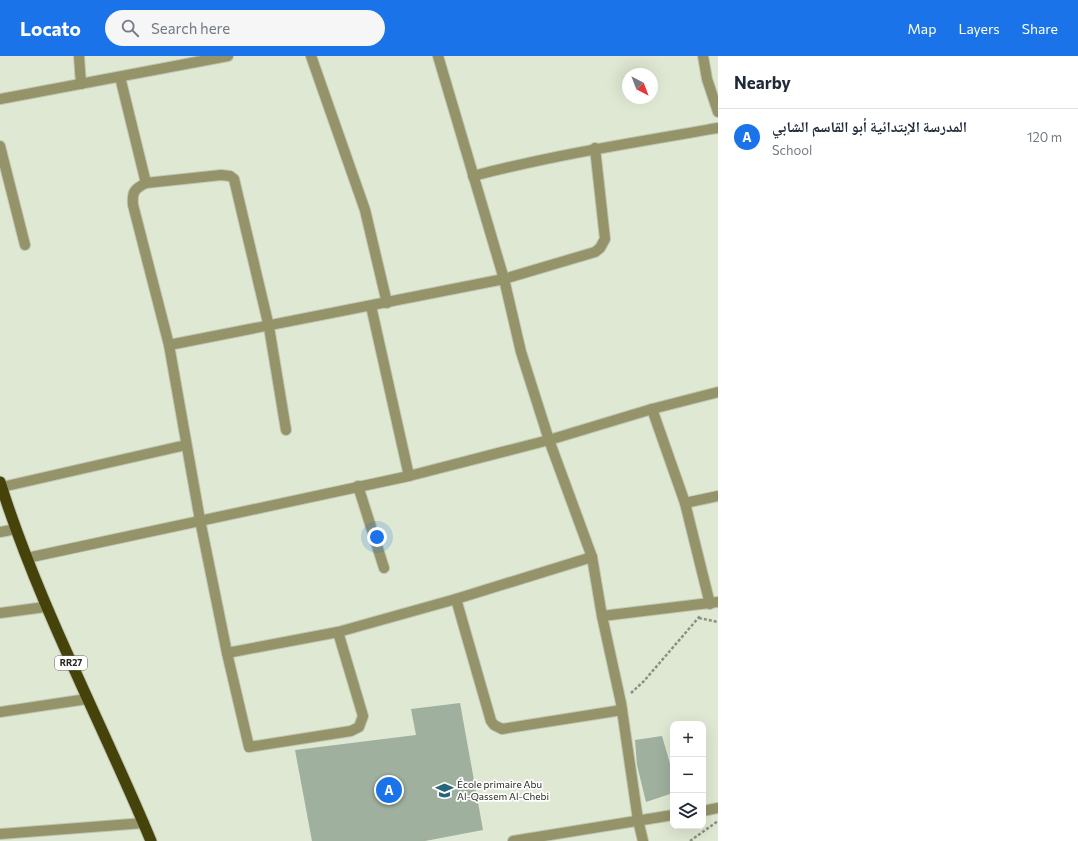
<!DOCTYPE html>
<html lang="en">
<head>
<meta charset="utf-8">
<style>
	body { margin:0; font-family:Commissioner,"Noto Naskh Arabic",sans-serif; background:#f6f6f7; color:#1f2937 }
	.controls { position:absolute; right:12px; bottom:12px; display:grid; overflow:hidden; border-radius:8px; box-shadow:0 4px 16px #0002 }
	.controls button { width:36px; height:36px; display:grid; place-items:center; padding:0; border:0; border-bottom:1px solid #e0e1e3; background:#fff; color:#1f2937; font:20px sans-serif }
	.compass { position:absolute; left:622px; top:12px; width:36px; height:36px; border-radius:50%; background:#fff; box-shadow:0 4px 16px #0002; rotate:138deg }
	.you { position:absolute; left:377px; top:481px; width:14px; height:14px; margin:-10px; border:3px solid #fff; border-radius:50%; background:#1a73e8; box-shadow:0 0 0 6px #1a73e833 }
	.badge { display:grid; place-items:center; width:26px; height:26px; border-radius:50%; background:#1a73e8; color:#fff; font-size:13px; font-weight:700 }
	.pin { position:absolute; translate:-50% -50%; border:2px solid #fff; box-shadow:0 1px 4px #0006 }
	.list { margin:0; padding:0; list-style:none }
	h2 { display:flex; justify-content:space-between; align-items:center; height:52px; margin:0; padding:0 16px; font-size:17px }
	h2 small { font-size:13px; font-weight:400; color:#747a83 }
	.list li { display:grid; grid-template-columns:26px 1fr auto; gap:12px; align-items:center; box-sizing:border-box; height:56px; padding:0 16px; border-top:1px solid #e0e1e3 }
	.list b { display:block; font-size:15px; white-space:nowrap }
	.list p { margin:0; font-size:13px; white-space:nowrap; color:#747a83 }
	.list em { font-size:13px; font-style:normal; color:#747a83 }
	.icon { flex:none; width:22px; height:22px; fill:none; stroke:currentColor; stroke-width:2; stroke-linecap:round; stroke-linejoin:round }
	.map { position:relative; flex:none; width:718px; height:785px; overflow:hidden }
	header { display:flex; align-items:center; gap:24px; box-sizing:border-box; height:56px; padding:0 20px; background:#1a73e8; color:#fff }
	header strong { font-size:19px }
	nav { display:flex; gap:22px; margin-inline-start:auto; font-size:14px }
	.search { width:280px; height:36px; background:#f6f6f7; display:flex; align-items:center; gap:10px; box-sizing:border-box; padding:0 14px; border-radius:22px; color:#747a83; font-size:15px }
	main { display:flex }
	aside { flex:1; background:#fff }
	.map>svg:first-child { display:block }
	.building { fill:#9fb09e }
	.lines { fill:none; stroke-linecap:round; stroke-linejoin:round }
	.minor-casing { stroke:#bec6b2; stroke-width:12 }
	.trunk-casing { stroke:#bec6b2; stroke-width:13 }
	.path { stroke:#8b9181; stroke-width:2.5; stroke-dasharray:3 2; stroke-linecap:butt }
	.minor { stroke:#949369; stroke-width:10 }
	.trunk { stroke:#45420a; stroke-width:11 }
	.labels { text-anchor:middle; stroke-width:3.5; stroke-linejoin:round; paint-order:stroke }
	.shield { fill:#fff; stroke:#676964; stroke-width:1 }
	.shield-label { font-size:9px; font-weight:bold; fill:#262921 }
	.poi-label { font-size:10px; fill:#262921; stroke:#fff; text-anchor:start }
</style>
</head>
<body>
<header>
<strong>Locato</strong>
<div class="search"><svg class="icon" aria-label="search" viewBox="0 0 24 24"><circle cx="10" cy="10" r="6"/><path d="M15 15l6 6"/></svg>Search here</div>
<nav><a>Map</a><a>Layers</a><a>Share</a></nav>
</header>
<main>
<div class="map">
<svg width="718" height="785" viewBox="0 0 718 785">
	<rect width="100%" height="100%" fill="#dfe8d2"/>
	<g class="building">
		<polygon points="460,647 483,774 425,785 312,785 295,694 416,679 411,653"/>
		<polygon points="662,680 673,718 673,737 646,746 637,709 635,684"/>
	</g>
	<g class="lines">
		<defs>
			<g id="minor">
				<polyline points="79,0 81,28"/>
				<polyline points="311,0 365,154 387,247"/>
				<polyline points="438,0 504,223 521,296 549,384 592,501 602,560 621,647 638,764 643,785"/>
				<polyline points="703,0 707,23 718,56"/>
				<polyline points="120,21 146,127"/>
				<polyline points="0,43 228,0"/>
				<polyline points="0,90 25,189"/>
				<path d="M 473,120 C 554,99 636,86 718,72"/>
				<polyline points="371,250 409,420"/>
				<polyline points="169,289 504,223 595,196 600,192 605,183 595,92"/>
				<polyline points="652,353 685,447 710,548"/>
				<path d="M 286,374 L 269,271 L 234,123 L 230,120 L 221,119 L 146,127 C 134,133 132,136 133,149 L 169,289 L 200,464 L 227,597 L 249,691 L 351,675 L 359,671 L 363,660 L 338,576"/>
				<polyline points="358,430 384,512"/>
				<polyline points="2,431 186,389"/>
				<polyline points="685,447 718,440"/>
				<polyline points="0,476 16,473"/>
				<polyline points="27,502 409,420 549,384 652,353 718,336"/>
				<polyline points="456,543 491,665 494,669 502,673 622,654"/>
				<polyline points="0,557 45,551"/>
				<polyline points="602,560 718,546"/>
				<polyline points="227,597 338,576 456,543 592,501"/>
				<polyline points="0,656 87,643"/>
				<polyline points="703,755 718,752"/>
				<polyline points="0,778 144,767"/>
				<polyline points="513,785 673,759"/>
			</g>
			<path id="trunk" d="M 0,426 C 39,550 101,665 151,785"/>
		</defs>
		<use href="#minor" class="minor-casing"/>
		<use href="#trunk" class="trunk-casing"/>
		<g class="path">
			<polyline points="699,562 718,566"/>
			<polyline points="631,637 644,625 700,560"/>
			<polyline points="690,785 718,765"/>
		</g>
		<use href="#minor" class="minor"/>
		<use href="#trunk" class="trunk"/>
	</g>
	<defs>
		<symbol id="school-bare" viewBox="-9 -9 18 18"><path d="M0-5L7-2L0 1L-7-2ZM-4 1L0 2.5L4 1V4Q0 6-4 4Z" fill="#26677b" stroke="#fff" stroke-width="2.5" paint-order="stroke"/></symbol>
	</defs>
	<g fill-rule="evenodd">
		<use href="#school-bare" x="432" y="722" width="25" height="25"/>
	</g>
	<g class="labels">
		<rect class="shield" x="55" y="600" width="32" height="14" rx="3"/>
		<g class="shield-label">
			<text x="71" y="610">RR27</text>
		</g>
		<g class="poi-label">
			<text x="457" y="732">École primaire Abu<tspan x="457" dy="12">Al-Qassem Al-Chebi</tspan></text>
		</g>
	</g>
</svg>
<div class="controls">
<button>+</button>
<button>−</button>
<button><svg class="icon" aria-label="layers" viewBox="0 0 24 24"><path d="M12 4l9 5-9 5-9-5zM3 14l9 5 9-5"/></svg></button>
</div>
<svg class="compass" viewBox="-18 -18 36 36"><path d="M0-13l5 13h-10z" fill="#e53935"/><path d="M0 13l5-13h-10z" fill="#747a83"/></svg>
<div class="you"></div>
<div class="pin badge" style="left:389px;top:734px">A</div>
</div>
<aside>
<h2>Nearby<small></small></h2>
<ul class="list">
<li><span class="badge">A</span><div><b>المدرسة الإبتدائية أبو القاسم الشابي</b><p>School</p></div><em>120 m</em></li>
</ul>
</aside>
</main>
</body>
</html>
